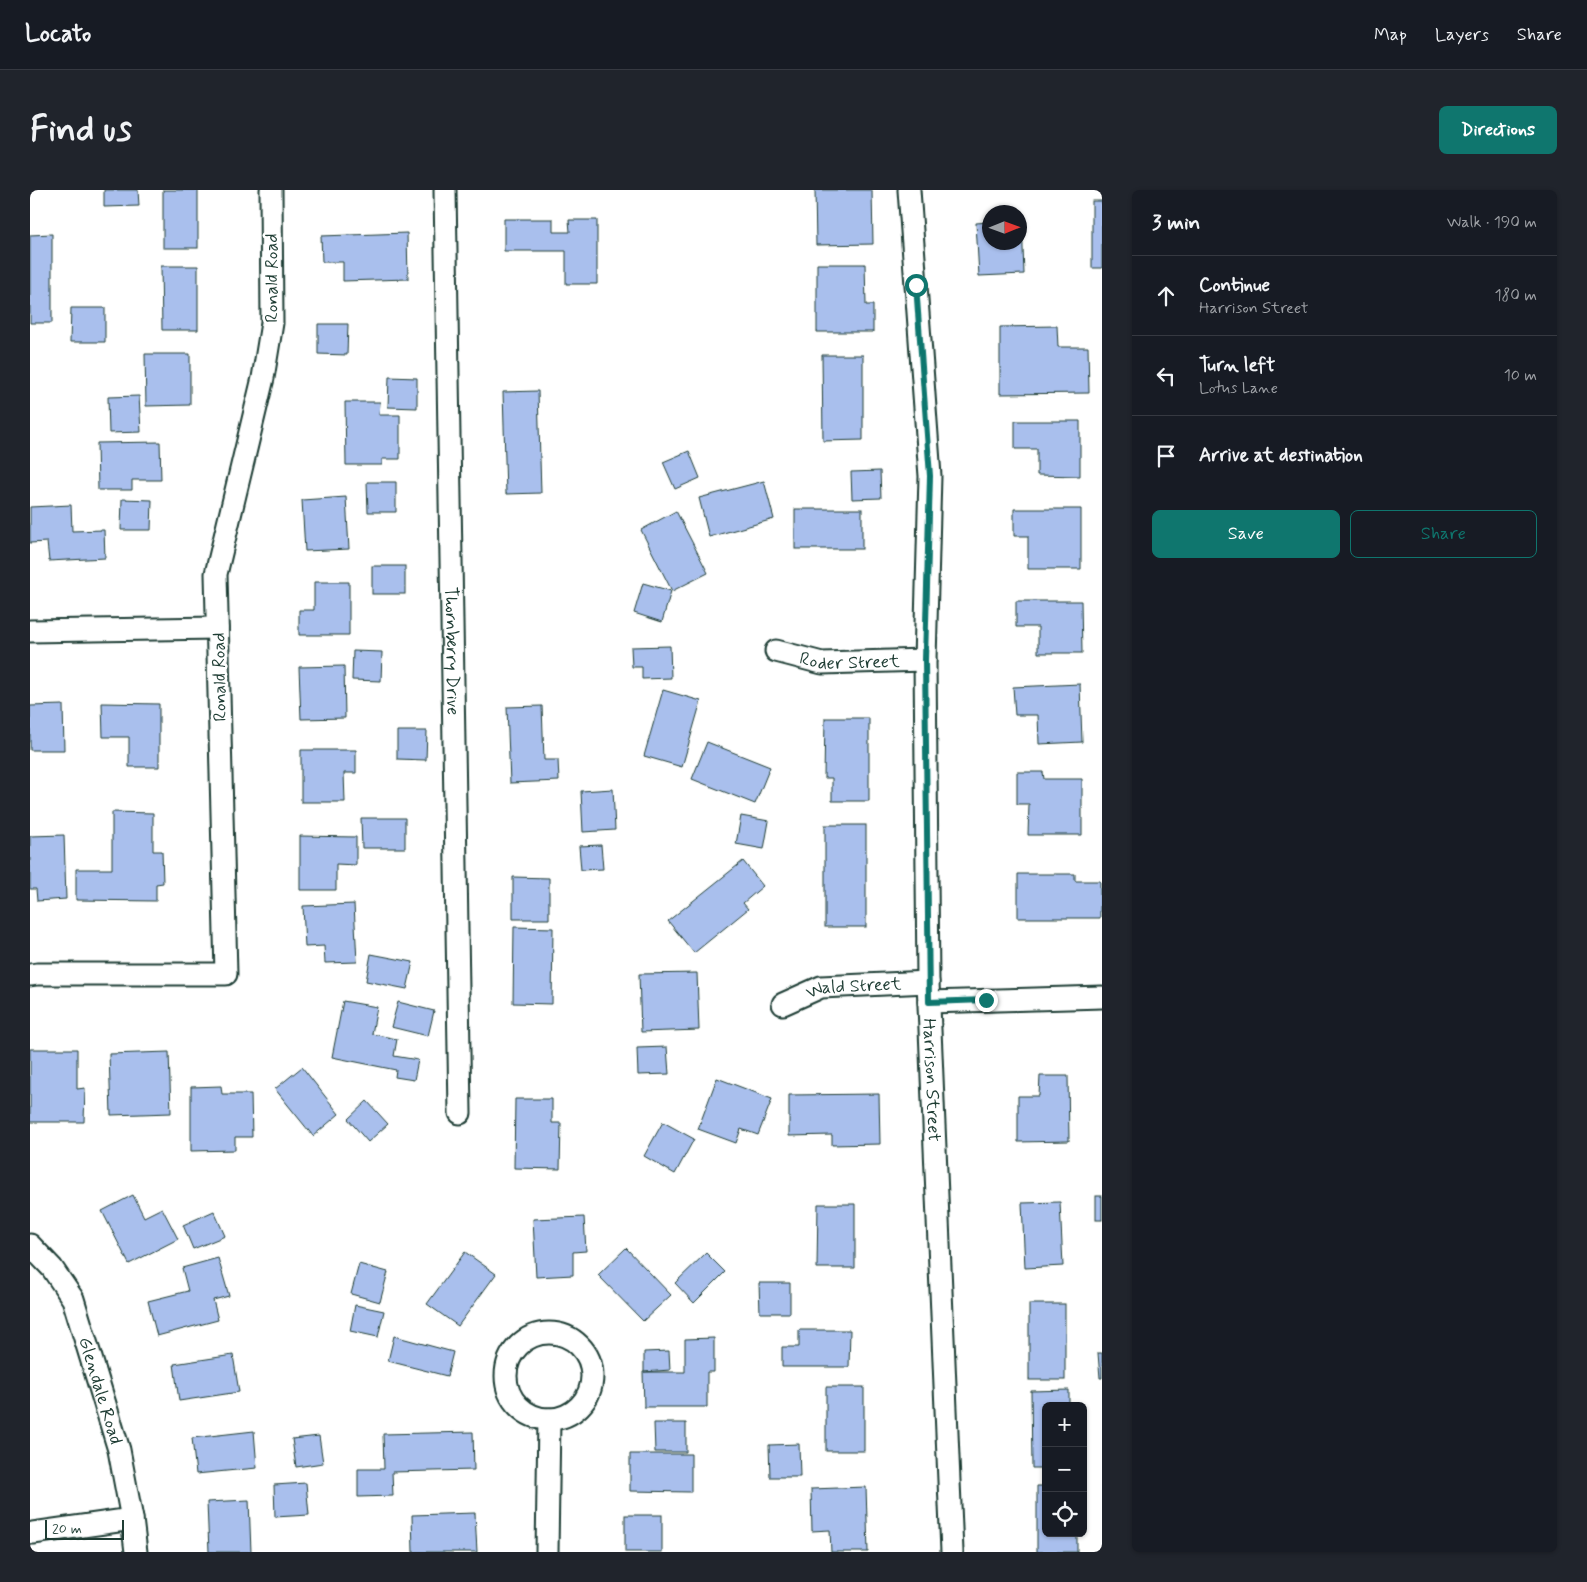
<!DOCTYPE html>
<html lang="en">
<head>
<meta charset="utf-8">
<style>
	body { margin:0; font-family:Mynerve,sans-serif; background:#20242c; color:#f1f3f6 }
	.controls { position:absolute; right:15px; bottom:15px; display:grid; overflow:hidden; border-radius:8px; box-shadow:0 1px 4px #0004 }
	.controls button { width:45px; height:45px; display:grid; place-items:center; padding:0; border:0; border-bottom:1px solid #363941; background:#171b24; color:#f1f3f6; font:25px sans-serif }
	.compass { position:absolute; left:952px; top:15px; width:45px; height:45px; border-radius:50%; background:#171b24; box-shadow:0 1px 4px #0004; rotate:89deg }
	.scale { position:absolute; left:15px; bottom:12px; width:79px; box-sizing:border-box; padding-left:5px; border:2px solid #1f3d34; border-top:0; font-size:14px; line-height:18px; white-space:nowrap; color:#1f3d34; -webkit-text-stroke:4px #fff; paint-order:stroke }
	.stop { position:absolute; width:15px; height:15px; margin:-11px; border:4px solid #0f766e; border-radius:50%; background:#fff }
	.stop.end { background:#0f766e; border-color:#fff; box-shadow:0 1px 5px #0008 }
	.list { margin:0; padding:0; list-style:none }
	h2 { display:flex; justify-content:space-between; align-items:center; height:65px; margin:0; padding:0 20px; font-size:21px }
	h2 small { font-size:16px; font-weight:400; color:#9ea1a6 }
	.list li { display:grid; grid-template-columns:32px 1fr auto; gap:15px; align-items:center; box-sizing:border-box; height:80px; padding:0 20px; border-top:1px solid #363941 }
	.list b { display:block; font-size:19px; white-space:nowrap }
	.list p { margin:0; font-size:16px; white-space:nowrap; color:#9ea1a6 }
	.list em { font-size:16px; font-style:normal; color:#9ea1a6 }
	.actions { display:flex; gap:10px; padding:15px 20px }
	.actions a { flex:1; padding:11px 0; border:1px solid #0f766e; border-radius:8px; text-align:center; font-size:18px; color:#0f766e }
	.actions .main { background:#0f766e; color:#fff }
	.icon { flex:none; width:28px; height:28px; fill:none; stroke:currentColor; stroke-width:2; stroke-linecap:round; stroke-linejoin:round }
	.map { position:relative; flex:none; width:1072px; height:1362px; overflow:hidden; border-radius:8px }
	header { display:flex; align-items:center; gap:30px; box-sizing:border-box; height:70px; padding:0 25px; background:#171b24; border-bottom:1px solid #363941 }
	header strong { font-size:24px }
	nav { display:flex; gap:28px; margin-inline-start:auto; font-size:18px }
	.intro { display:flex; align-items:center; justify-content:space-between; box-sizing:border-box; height:120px; padding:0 30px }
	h1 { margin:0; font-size:35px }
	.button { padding:12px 22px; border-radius:8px; background:#0f766e; color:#fff; font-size:18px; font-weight:700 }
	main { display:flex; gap:30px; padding:0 30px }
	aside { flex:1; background:#171b24; border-radius:8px; box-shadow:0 1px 4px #0004 }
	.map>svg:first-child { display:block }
	.building { fill:#a9bfed; stroke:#1f3d34 }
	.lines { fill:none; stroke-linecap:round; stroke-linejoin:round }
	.minor-casing { stroke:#1f3d34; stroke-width:25 }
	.minor { stroke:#fff; stroke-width:21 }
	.route { stroke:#0f766e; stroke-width:6 }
	.labels { text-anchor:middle; stroke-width:5; stroke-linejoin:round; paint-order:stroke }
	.street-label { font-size:18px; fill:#1f3d34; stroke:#fff }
</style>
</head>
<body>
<header>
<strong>Locato</strong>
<nav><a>Map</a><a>Layers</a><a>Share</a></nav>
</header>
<div class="intro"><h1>Find us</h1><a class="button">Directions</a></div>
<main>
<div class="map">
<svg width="1072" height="1362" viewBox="0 0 1072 1362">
	<rect width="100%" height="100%" fill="#fff"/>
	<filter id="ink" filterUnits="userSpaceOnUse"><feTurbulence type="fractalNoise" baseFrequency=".02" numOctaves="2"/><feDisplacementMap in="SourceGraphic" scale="10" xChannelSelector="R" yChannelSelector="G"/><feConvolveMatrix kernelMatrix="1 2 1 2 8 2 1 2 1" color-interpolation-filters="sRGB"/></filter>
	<g filter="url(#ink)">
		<g class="building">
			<polygon points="74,0 108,0 109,16 74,17"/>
			<rect x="133" y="0" width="35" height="58"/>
			<polygon points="785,0 842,0 843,54 786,55"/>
			<rect x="1062" y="11" width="10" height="67"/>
			<polygon points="474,29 523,29 523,42 540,42 539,30 567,30 567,94 536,94 536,61 474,61"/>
			<polygon points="989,31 992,31 994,84 949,86 946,33 959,32 959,52 989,52"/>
			<polygon points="377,43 378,89 313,91 313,72 292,72 291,46"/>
			<polygon points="22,44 22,133 0,133 0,45"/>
			<polygon points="787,74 835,74 836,115 843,115 843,142 787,142"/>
			<polygon points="131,76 168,76 168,140 132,140"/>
			<polygon points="41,118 75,118 75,152 40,152"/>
			<polygon points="288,134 318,134 317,165 288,164"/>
			<polygon points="1027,136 1028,157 1058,157 1059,203 970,204 970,137"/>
			<polygon points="115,164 160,164 160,215 116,216"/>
			<polygon points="792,165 833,165 833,250 793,251"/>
			<polygon points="359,187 387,188 387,218 358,217"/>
			<polygon points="508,201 511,303 476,304 473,202"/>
			<polygon points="109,206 111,242 79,243 78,207"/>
			<polygon points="315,212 350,212 349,225 370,225 370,269 352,269 352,275 316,275"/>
			<polygon points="985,231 1050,231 1050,286 1007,285 1007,259 985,259"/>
			<polygon points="130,252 131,290 102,290 102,300 68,300 67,253"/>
			<polygon points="659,261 670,288 645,299 633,272"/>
			<polygon points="850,281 851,308 822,309 821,282"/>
			<polygon points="734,291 744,329 679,347 669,308"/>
			<polygon points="337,292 366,292 366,322 338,322"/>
			<polygon points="316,307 319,359 275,361 272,310"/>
			<polygon points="92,309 122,310 121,340 91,340"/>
			<polygon points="41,315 42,341 74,340 75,368 19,371 17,352 0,353 0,317"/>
			<rect x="765" y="319" width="67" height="40"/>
			<polygon points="984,319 1051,319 1051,379 998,379 998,346 984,346"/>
			<polygon points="646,321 678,383 642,401 611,340"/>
			<rect x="342" y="376" width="33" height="28"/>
			<polygon points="284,392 319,392 319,445 269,445 269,420 284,420"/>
			<polygon points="613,393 641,401 632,432 604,423"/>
			<polygon points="986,411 1051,411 1052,463 1008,463 1008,437 986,437"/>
			<polygon points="640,456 641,488 612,489 612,477 602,477 601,457"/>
			<polygon points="323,461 352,462 351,491 322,490"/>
			<polygon points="314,476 315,528 271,529 269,477"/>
			<polygon points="1050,494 1052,552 1009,554 1008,525 985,525 983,497"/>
			<polygon points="633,500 671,511 652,577 614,566"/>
			<polygon points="72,513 129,514 129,577 99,577 99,547 73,547"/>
			<polygon points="33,515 34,560 0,560 0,516"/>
			<polygon points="512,516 514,570 528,570 529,591 480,593 477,517"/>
			<polygon points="795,528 839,528 839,611 802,611 802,588 794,588"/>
			<polygon points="367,541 397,541 396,570 367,569"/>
			<polygon points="677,552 740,577 725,614 662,589"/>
			<polygon points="271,560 326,560 326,583 314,583 315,612 271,612"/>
			<polygon points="987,582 1013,582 1014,589 1052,589 1052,645 998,645 999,614 987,614"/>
			<polygon points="583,599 585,640 553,642 551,601"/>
			<polygon points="82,622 123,623 123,661 132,661 133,693 126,694 126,711 46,710 46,679 82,679"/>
			<polygon points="711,626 739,631 734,659 706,654"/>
			<polygon points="331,628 375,628 375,658 332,658"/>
			<rect x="795" y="635" width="41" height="102"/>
			<polygon points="34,645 36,709 7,711 6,699 0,699 0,646"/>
			<polygon points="270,646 326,647 326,675 306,674 306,700 270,700"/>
			<polygon points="571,655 573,679 551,680 549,656"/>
			<polygon points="713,671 733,696 713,713 718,719 664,763 638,731"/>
			<polygon points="988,684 1045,684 1045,691 1070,691 1070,728 988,728"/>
			<polygon points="483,687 519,688 519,729 483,729"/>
			<polygon points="324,714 327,772 295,773 294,756 275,757 273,716"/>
			<polygon points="484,737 523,738 522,814 483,813"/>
			<polygon points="341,764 383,772 377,799 336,791"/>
			<polygon points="667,783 669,840 611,842 609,784"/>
			<polygon points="313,811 347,817 342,844 367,849 364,866 388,870 384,890 365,887 366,880 302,867"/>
			<polygon points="368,812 404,821 398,846 361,837"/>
			<polygon points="637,857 639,884 608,885 607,858"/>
			<polygon points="0,859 47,859 47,899 55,898 54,932 0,932"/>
			<polygon points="139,862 141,923 81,925 79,864"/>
			<polygon points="272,877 309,924 283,946 245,899"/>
			<polygon points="1010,886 1038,886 1039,951 988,952 988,906 1009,906"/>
			<polygon points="687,888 742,909 728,945 711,939 706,953 668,939"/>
			<polygon points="191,896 192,904 221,904 222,947 205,947 205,960 161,961 161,897"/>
			<polygon points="849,904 850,954 802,955 802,945 759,946 759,905"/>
			<polygon points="485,909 522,909 522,933 531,933 530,979 484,978"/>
			<polygon points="337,911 358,934 338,952 318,929"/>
			<polygon points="633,932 664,949 645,984 614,966"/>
			<polygon points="103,1005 114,1027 132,1018 148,1049 99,1074 72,1021"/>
			<rect x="1066" y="1006" width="6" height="24"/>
			<polygon points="1030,1012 1033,1076 995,1078 992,1013"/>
			<polygon points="788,1014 825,1014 825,1078 787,1078"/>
			<polygon points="184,1021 195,1046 163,1059 153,1035"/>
			<polygon points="554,1027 556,1061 543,1062 543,1085 506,1087 503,1029"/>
			<polygon points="596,1058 641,1105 613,1131 568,1085"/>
			<polygon points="435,1062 466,1084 428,1136 397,1114"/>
			<polygon points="676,1063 695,1082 664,1113 645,1093"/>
			<polygon points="188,1068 199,1106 183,1110 188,1130 127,1146 118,1111 158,1101 152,1078"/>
			<polygon points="329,1074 358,1082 350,1112 321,1104"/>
			<polygon points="729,1093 760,1093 760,1123 730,1123"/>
			<rect x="999" y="1114" width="36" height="76"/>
			<polygon points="325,1115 354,1121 348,1147 320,1141"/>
			<polygon points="769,1140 820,1140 819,1177 752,1177 752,1157 769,1157"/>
			<polygon points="364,1146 423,1162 417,1186 358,1171"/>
			<polygon points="684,1148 684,1182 677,1182 677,1217 614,1217 613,1182 655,1182 655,1149"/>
			<polygon points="639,1161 640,1180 614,1182 614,1162"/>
			<polygon points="1068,1163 1072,1163 1072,1188 1070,1188"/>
			<polygon points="203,1165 209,1202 149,1211 144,1174"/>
			<rect x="796" y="1197" width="38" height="64"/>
			<polygon points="1039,1200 1039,1216 1016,1216 1016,1278 1002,1278 1001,1201"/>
			<polygon points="624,1233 656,1233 656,1262 625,1262"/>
			<polygon points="224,1241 227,1278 166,1284 162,1248"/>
			<polygon points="443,1242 444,1280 362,1282 363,1306 328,1307 328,1279 354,1279 353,1244"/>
			<polygon points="289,1246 293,1273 266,1277 262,1249"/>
			<polygon points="769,1254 770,1287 740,1287 739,1255"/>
			<polygon points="600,1264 661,1264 661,1302 600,1301"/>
			<polygon points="276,1293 279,1325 245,1327 244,1295"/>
			<polygon points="1007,1296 1016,1296 1016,1343 1047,1343 1047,1362 1007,1362"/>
			<polygon points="836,1297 838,1362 801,1362 800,1340 782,1341 781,1299"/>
			<polygon points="219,1310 221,1362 179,1362 177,1312"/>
			<polygon points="445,1323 447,1362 383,1362 382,1325"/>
			<rect x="595" y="1325" width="37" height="37"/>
		</g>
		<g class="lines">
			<defs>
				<g id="minor">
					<path id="s1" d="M 415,0 L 430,923"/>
					<path id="s2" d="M 879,0 L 900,286 L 895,470 L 898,792 L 922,1362"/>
					<polyline points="0,441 187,438"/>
					<path id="s3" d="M 746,461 L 792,473 L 895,470"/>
					<polyline points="0,785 7,784 196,784 186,384 233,188 242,133 241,0"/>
					<polyline points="899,812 1072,807"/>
					<path id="s4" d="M 753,814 L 791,797 L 898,792"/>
					<path id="s5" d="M 0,1055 L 22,1078 L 43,1109 L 89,1260 L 102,1329 L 106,1362"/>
					<circle cx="519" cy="1186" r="43"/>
					<polyline points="3,1343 102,1329"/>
					<polyline points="517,1362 519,1229"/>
				</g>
			</defs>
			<use href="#minor" class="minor-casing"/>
			<use href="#minor" class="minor"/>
		</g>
	</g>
	<g class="lines" filter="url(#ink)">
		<polyline class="route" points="886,95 900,286 895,470 899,812 956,810"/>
	</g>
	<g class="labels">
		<g class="street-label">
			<text transform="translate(241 88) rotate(-90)" y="6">Ronald Road</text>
			<text dy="6" stroke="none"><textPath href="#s1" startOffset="461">Thornberry Drive</textPath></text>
			<text dy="6" stroke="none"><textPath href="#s3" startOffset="75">Roder Street</textPath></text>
			<text transform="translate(189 487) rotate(-91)" y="6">Ronald Road</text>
			<text dy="6" stroke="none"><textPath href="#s4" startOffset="74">Wald Street</textPath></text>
			<text dy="6" stroke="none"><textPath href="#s2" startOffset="891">Harrison Street</textPath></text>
			<text dy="6" stroke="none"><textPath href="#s5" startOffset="165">Glendale Road</textPath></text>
		</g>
	</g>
</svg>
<div class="controls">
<button>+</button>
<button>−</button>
<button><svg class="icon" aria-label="locate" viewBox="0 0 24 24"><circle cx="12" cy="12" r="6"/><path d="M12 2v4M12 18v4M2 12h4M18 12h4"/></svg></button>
</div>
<svg class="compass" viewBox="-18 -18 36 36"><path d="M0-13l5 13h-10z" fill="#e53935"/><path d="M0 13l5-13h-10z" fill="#9ea1a6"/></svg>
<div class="scale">20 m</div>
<div class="stop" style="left:886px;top:95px"></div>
<div class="stop end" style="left:956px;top:810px"></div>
</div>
<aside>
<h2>3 min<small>Walk · 190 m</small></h2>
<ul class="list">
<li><svg class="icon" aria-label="ahead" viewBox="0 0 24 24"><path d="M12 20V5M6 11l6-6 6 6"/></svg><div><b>Continue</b><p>Harrison Street</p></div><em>180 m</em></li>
<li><svg class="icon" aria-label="left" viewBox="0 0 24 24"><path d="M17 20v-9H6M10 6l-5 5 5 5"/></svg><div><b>Turn left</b><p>Lotus Lane</p></div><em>10 m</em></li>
<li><svg class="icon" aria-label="arrive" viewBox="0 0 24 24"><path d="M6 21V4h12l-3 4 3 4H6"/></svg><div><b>Arrive at destination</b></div></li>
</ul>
<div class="actions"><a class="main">Save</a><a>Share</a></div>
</aside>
</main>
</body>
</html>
